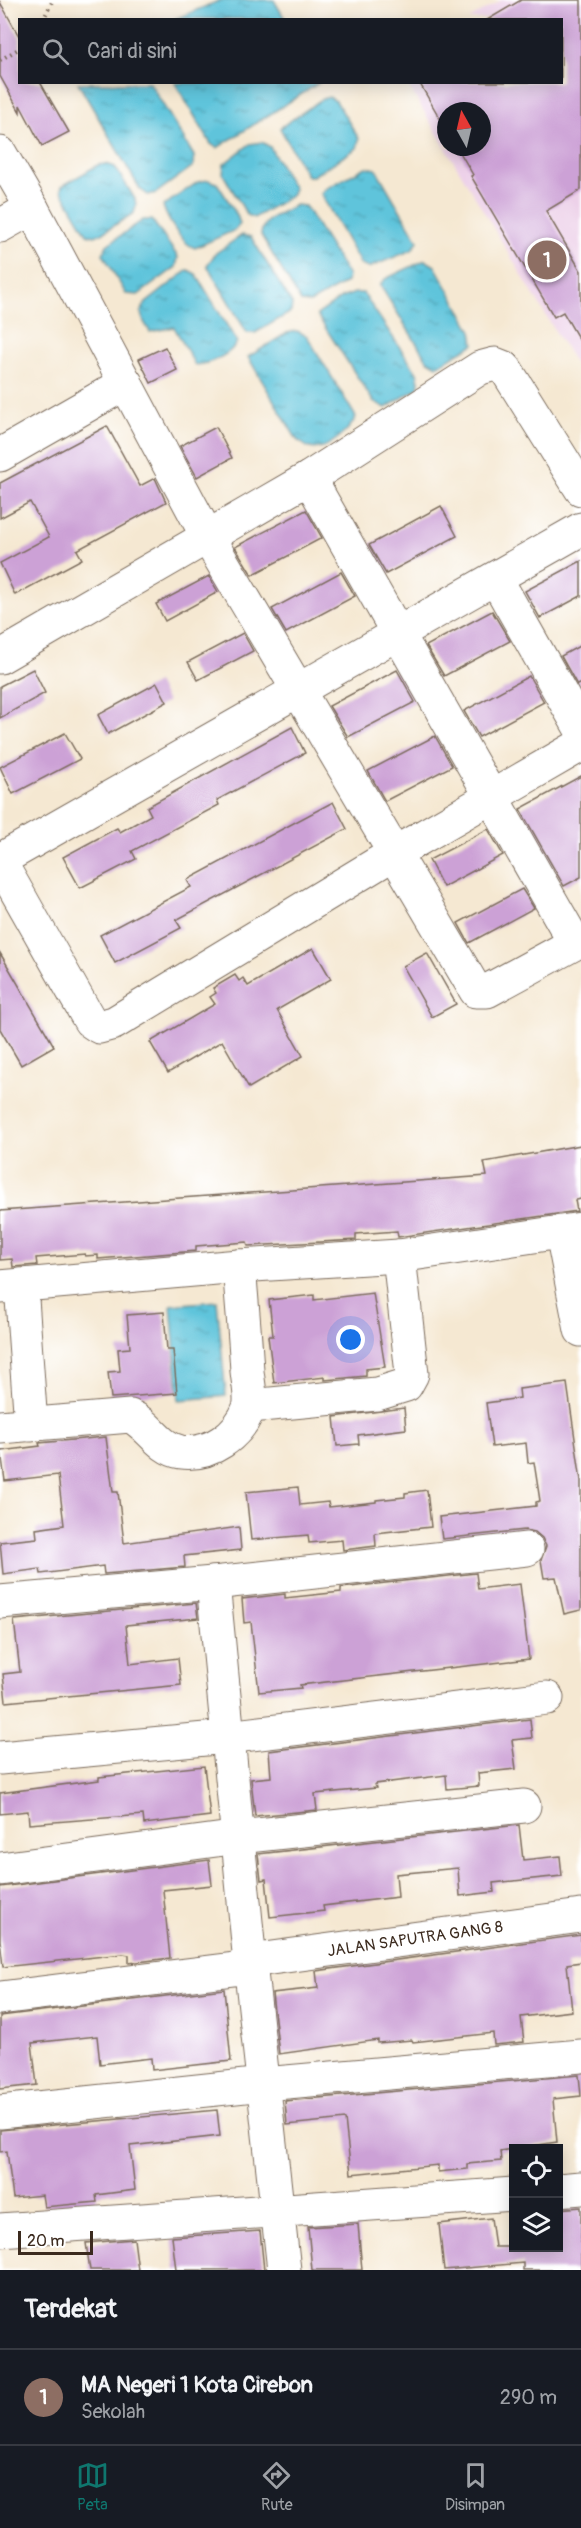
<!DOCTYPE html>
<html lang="id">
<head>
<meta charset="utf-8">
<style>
	body { margin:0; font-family:Pangolin,sans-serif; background:#20242c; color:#f1f3f6 }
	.controls { position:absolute; right:18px; bottom:18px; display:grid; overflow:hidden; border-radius:0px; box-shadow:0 3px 15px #0003 }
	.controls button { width:54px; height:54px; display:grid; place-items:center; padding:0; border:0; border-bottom:2px solid #363941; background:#171b24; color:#f1f3f6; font:30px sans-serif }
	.compass { position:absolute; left:437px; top:102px; width:54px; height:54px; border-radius:50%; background:#171b24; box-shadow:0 3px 15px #0003; rotate:352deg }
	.scale { position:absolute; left:18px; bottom:15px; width:75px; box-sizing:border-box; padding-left:6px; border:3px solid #3b2a1e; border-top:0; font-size:16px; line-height:21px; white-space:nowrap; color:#3b2a1e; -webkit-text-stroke:4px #fff; paint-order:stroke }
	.you { position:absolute; left:351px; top:1340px; width:21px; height:21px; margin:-15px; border:4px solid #fff; border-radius:50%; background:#1a73e8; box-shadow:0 0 0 9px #1a73e833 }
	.badge { display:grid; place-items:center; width:39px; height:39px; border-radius:50%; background:#0f766e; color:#fff; font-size:20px; font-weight:700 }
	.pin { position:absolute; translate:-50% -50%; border:3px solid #fff; box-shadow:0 2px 6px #0006 }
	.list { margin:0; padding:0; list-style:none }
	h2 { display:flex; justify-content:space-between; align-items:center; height:78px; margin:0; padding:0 24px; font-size:26px }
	h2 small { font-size:20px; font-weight:400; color:#9ea1a6 }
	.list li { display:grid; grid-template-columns:39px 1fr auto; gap:18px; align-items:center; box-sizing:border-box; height:96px; padding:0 24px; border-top:2px solid #363941 }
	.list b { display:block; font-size:22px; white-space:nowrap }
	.list p { margin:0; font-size:20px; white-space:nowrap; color:#9ea1a6 }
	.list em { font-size:20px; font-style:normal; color:#9ea1a6 }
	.icon { flex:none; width:33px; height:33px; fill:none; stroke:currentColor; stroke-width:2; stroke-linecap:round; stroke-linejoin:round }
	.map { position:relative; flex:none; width:581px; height:2270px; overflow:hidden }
	.search { position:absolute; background:#171b24; box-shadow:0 3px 15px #0003; left:18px; right:18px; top:18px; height:66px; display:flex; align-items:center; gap:15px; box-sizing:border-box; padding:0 21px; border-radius:0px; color:#9ea1a6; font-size:22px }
	.sheet { height:174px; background:#171b24 }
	nav { display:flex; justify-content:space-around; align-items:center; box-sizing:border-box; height:84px; border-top:2px solid #363941; background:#171b24; font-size:16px; color:#9ea1a6 }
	nav a { display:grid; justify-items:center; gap:3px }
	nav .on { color:#0f766e }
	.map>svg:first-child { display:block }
	.built { fill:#edd1e9; fill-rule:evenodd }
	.water { fill:url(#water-ripples); stroke:#4c777c; stroke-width:1.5 }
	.building { fill:#cca1d6 }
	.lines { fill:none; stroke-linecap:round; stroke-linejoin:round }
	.minor-casing { stroke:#7c6c5d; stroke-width:35 }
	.path { stroke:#7c6c5d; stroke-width:4; stroke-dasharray:1.5 4.5; stroke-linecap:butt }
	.minor { stroke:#fff; stroke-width:33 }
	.labels { text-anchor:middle; stroke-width:6; stroke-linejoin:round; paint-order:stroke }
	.street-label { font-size:16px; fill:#3b2a1e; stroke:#fff }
</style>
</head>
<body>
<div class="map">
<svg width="581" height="2270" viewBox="0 0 581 2270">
	<defs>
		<pattern id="water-ripples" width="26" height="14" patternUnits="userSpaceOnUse" patternTransform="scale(1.5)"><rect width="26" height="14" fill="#5ec4db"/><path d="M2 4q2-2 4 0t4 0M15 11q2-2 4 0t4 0" fill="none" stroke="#4f9fb1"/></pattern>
	</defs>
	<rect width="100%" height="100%" fill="#fff"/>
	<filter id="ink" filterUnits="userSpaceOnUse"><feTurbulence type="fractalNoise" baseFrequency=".0167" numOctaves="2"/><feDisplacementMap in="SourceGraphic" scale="12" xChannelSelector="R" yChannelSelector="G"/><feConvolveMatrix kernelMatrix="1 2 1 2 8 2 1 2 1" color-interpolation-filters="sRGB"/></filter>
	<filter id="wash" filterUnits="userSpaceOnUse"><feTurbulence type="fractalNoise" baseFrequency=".008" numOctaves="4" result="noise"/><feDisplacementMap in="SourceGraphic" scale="24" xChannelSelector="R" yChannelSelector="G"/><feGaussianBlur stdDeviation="1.35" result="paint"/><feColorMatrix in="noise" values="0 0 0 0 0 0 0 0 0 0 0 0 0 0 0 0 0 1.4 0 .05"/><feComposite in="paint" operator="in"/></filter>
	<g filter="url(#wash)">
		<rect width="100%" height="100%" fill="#f5e8d2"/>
		<path class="built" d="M 502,0 L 581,0 L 581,374 L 407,83 L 562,82 L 562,20 L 469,19 ZM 446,111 L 482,111 L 482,147 L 446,147 Z"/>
		<g class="water">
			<polygon points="221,0 274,0 285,19 175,19"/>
			<polygon points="78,83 150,83 194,156 193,166 156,193 148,195 140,189"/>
			<polygon points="175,83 319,83 217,148 211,144"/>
			<polygon points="329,97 336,101 359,139 357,148 313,176 307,176 280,128 322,99"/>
			<polygon points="262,142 270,147 294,189 291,196 254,218 247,215 223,174 224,164 250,144"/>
			<polygon points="106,164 115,167 135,199 136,206 134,213 102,233 95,236 87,234 61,190 62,186 98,165"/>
			<polygon points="366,167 376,169 418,241 412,250 368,268 361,265 321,194 325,189"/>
			<path d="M 208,180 L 217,183 L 237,215 L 240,224 L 235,230 L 195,248 C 182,244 167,219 163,206 L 198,182 Z"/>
			<path d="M 296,205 L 305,206 L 348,275 L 347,282 L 310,303 L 301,302 L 261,235 C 262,218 282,213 296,205 Z"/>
			<polygon points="143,220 152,220 178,257 176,267 138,295 126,294 103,254 107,245"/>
			<polygon points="242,235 251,237 292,304 291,312 255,333 247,333 207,265 216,253"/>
			<polygon points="425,260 435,266 472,331 474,344 437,366 427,360 380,285 385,279"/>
			<path d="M 188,270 L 196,274 L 237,342 C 231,355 209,364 195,365 L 174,327 L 150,332 L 144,322 L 141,311 L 146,303 Z"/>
			<polygon points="355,293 363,293 417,373 419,381 418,388 386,408 373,401 317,315 341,298"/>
			<path d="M 297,331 L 307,336 L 356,417 C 350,430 325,453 310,448 C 306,447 301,442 297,440 L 248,357 L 287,333 Z"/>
			<polygon points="217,1301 226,1396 179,1400 171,1305"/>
		</g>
		<g id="blocks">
			<g class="building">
				<polygon points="521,0 581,0 581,190 546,211 581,271 581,343 563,312 554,317 471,176 473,175 457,147 482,147 482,111 446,111 446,129 419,82 561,82 561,20 487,20"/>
				<polygon points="0,2 20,38 20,82 40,82 69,132 42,146 20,105 20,112 0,76"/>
				<polygon points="165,347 177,370 151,383 139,359"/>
				<polygon points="107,426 140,486 155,478 166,502 77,550 82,559 15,595 0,563 49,537 30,502 0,518 0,483"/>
				<polygon points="216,427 232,458 197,477 180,446"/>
				<polygon points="441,506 457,536 386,574 369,545"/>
				<polygon points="306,510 322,538 252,575 235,547"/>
				<polygon points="581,561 581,596 540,618 525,591"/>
				<polygon points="341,572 355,596 286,633 272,609"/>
				<polygon points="209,576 218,592 165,621 156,604"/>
				<polygon points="492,611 510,641 444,676 426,646"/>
				<polygon points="243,633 253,651 198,680 188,662"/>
				<polygon points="581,645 581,683 577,685 561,656"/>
				<polygon points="33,669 45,693 0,718 0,686"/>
				<polygon points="397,670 415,702 348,737 329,706"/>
				<polygon points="529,676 544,702 479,737 464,711"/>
				<polygon points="157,683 167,702 108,734 98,715"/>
				<polygon points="292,727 305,753 217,800 219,805 132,851 136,859 80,888 63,857 117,828 120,832 151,815 147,807"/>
				<polygon points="65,733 80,759 13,794 0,767"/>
				<polygon points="435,736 452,766 385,801 368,771"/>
				<polygon points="581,776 581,877 564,886 520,809"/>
				<polygon points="333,802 347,829 176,920 181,928 115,963 100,935 191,887 187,880"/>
				<polygon points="488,829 503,855 443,887 429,860"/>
				<polygon points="522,889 534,908 469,943 458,923"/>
				<polygon points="313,948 331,979 277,1010 303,1056 249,1088 222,1041 168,1073 150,1042 215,1004 210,997 216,993 213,988 235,975 239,981 243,978 248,986"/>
				<polygon points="0,953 54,1046 21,1065 0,1029"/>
				<polygon points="427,953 456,1004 432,1017 403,966"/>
				<polygon points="581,1145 581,1199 575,1200 577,1211 398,1237 397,1231 356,1234 356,1240 248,1246 247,1242 196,1246 196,1251 110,1258 98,1259 98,1255 85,1256 85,1254 36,1258 37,1265 13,1267 12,1259 0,1260 0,1211 487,1176 484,1162"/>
				<polygon points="373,1293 385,1367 366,1369 366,1376 325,1380 325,1377 274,1383 268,1336 273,1336 269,1300 314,1295 314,1300"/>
				<polygon points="164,1312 167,1350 173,1350 177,1393 111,1398 108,1372 120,1371 118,1349 130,1348 127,1315"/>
				<polygon points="567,1383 581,1481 581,1610 564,1614 556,1577 544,1578 541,1560 546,1546 542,1538 535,1532 525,1530 442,1539 439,1517 536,1506 536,1502 540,1501 534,1462 528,1463 526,1443 492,1447 486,1403 520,1398 519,1389"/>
				<polygon points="404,1408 406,1429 358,1435 359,1444 337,1446 334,1417"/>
				<polygon points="106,1437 113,1492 118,1492 124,1543 239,1527 241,1550 184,1556 185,1567 104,1574 103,1566 41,1574 40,1569 3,1574 0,1542 37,1538 36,1529 64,1525 58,1475 5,1481 1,1451 40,1446 39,1443"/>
				<polygon points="298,1487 300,1505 328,1502 329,1507 376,1502 376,1500 405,1497 405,1493 427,1490 431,1527 375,1533 376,1546 343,1550 342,1540 309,1543 308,1535 251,1540 246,1492"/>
				<polygon points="476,1573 478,1589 520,1584 529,1659 300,1685 301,1688 259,1692 251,1622 244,1623 242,1599 285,1594 285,1598 341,1592 341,1588"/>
				<polygon points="196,1603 198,1618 126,1625 130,1664 178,1658 181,1685 6,1702 3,1674 20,1672 14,1620"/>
				<polygon points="530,1719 532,1738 512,1740 516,1769 478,1773 479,1786 447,1789 446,1775 375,1784 376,1788 315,1794 317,1810 255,1816 251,1779 271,1777 269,1751"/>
				<polygon points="204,1766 210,1816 144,1824 143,1815 29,1824 28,1811 0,1814 0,1793 99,1780 99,1777"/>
				<polygon points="519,1825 523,1860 560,1856 562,1876 493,1883 494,1892 460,1896 458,1868 396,1874 398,1897 323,1906 324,1911 270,1917 266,1879 261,1880 258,1854"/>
				<polygon points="209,1860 212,1885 163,1890 170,1958 129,1963 129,1955 123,1954 3,1967 0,1940 0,1887"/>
				<polygon points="581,1935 581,1962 567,1964 572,2011 521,2017 524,2042 494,2045 493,2033 413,2042 412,2040 378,2043 378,2040 279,2054 272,1993 318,1988 316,1971"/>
				<polygon points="224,1989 231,2061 152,2070 151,2058 100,2064 97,2036 32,2043 37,2085 0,2089 0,2016"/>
				<polygon points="579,2075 581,2096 553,2099 557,2142 500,2151 501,2161 467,2164 467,2169 438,2172 438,2165 351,2174 345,2119 287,2125 285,2101"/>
				<polygon points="217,2110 220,2136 130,2146 135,2190 96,2195 97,2202 44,2207 42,2195 13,2198 7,2151 0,2152 0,2130"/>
				<polygon points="581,2207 581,2270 523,2270 523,2263 444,2270 439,2224 491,2218 495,2247 558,2247 558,2209"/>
				<polygon points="358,2224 362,2270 312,2270 308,2227"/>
				<polygon points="260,2231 264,2270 176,2270 172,2237"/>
				<polygon points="134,2239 138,2270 90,2270 86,2243"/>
			</g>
		</g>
	</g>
	<g filter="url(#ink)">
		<use href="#blocks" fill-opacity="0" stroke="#7c6c5d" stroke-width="1.5"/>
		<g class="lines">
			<defs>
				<g id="minor">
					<polyline points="0,153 32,208 207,536 476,991 487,991 581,940"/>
					<polyline points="0,226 32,208"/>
					<polyline points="0,455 126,383"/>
					<polyline points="309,478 575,943"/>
					<polyline points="496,579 581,729"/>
					<polyline points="0,657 309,478 480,368 495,364 505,368 581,489"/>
					<polyline points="0,860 581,529"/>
					<polyline points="0,862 90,1021 99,1027 114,1023 393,854 581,745"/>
					<polyline points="562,1233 581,1330"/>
					<polyline points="21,1285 31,1425"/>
					<polyline points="0,1287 239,1266 399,1256 581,1229"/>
					<polyline points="250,1406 377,1394 406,1385 412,1374 399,1256"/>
					<path d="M 0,1427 L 130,1416 C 149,1424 158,1448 181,1452 C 210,1456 239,1435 249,1408 C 252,1398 248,1382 247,1371 C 245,1336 242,1301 239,1266"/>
					<polyline points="213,1583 250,1963 284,2270"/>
					<polyline points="0,1602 213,1583 527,1549"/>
					<polyline points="0,1758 227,1737 547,1698"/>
					<polyline points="0,1869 239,1837 524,1806"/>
					<polyline points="0,1998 234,1969 264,1959 581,1916"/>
					<polyline points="0,2112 264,2084 581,2056"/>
					<polyline points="558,2190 581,2188"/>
					<polyline points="0,2230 514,2194"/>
				</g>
			</defs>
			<use href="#minor" class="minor-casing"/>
			<g class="path">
				<polyline points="43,20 53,0"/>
				<polyline points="0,60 20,48"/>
			</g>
			<use href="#minor" class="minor"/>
		</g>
	</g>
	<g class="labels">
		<g class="street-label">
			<text transform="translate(415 1938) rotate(-8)" y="6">JALAN SAPUTRA GANG 8</text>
		</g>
	</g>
</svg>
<div class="controls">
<button><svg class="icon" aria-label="locate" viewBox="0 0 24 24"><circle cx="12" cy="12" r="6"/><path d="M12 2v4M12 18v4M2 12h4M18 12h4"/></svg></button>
<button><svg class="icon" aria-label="layers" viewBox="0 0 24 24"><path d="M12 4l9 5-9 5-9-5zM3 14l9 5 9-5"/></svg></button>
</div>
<svg class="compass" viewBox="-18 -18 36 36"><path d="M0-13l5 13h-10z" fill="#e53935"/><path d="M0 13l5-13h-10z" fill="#9ea1a6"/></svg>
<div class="scale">20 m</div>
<div class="you"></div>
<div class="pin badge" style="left:547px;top:260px;background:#8d6e63">1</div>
<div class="search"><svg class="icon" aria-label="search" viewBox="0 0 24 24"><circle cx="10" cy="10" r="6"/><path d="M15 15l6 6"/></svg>Cari di sini</div>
</div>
<section class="sheet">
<h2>Terdekat<small></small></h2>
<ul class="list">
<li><span class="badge" style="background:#8d6e63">1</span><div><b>MA Negeri 1 Kota Cirebon</b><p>Sekolah</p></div><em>290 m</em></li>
</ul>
</section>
<nav>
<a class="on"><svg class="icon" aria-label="map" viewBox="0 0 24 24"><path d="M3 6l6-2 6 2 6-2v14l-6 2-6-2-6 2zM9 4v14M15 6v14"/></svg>Peta</a>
<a><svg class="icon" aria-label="directions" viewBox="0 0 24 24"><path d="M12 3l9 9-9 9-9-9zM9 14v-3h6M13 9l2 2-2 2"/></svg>Rute</a>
<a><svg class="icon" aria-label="saved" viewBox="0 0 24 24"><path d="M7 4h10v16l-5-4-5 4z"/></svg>Disimpan</a>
</nav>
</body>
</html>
